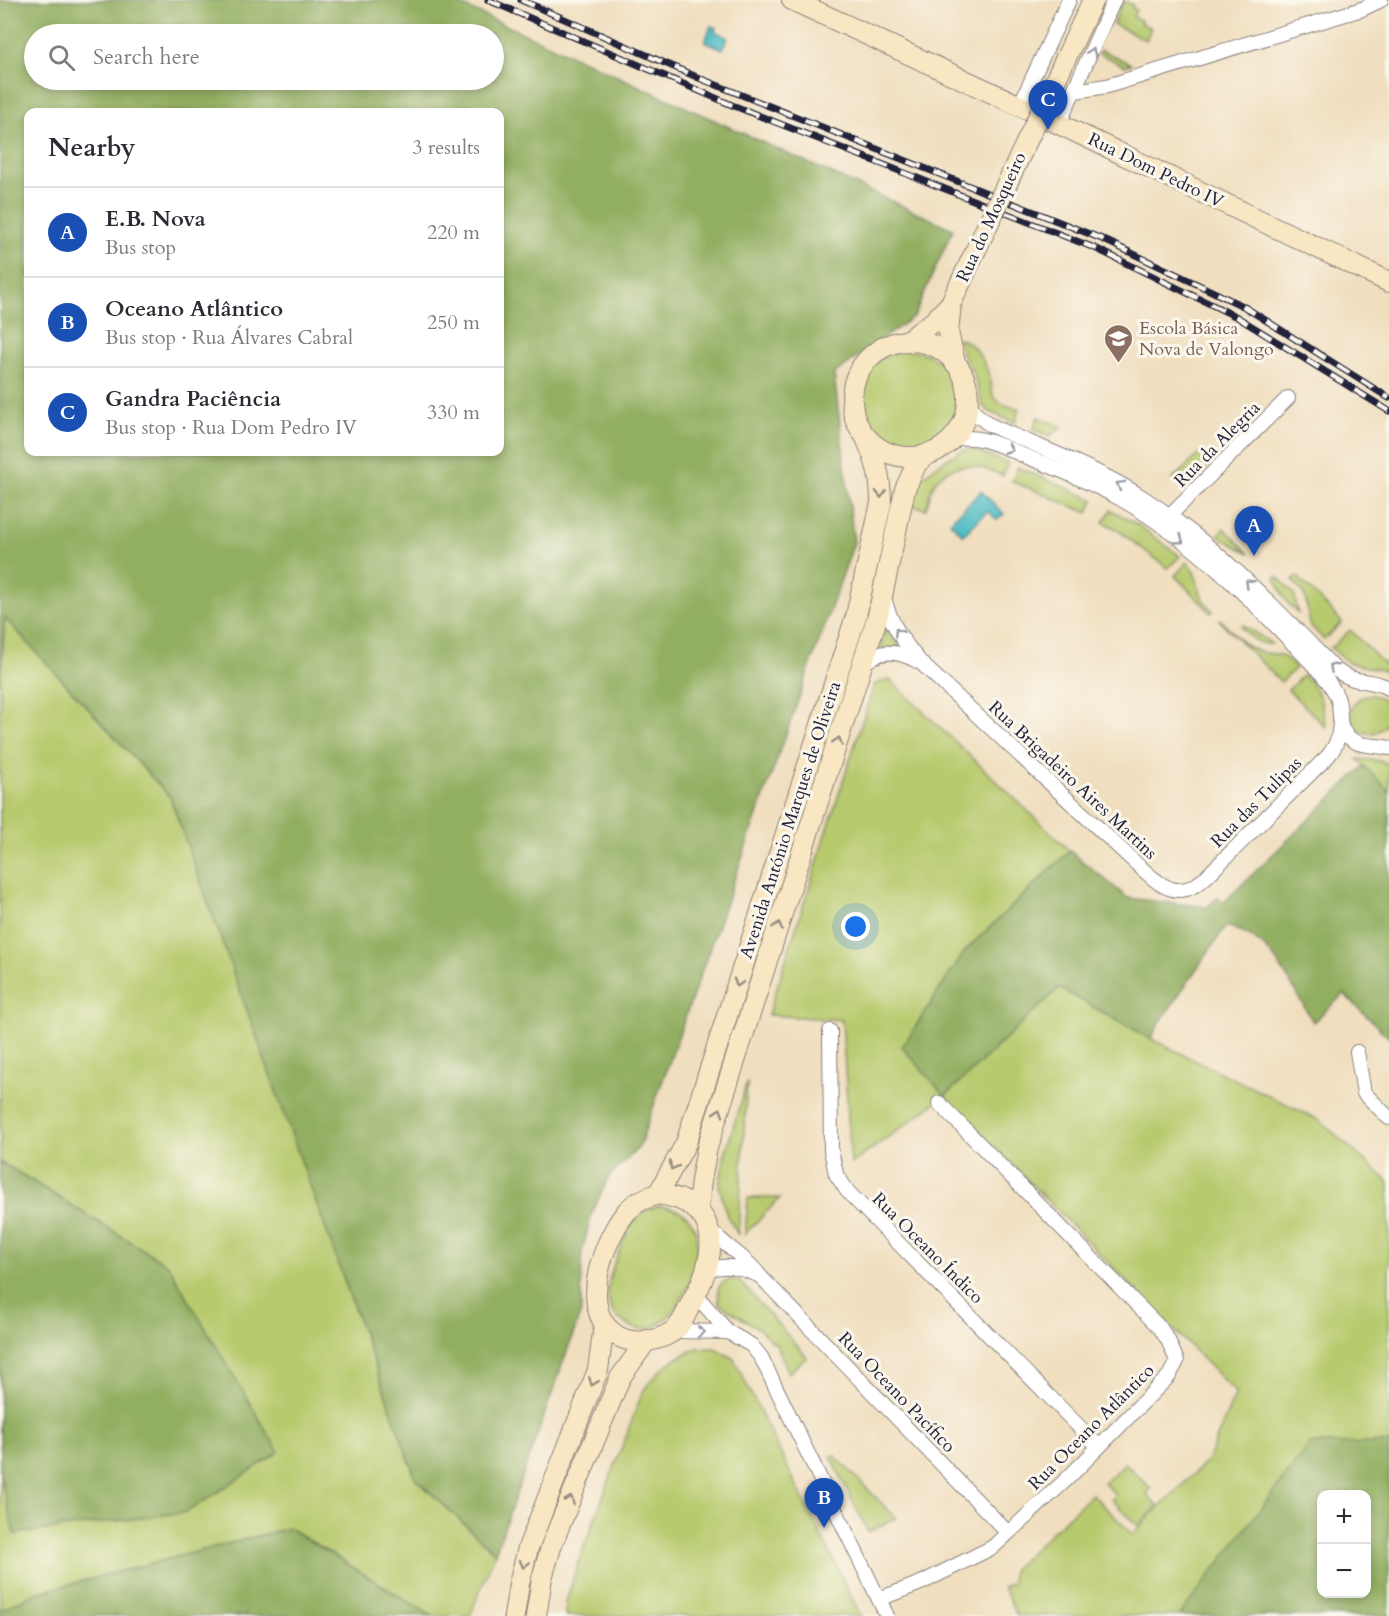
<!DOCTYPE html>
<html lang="en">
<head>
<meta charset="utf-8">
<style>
	body { margin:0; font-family:Cardo,serif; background:#f2f2f3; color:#2b2b33 }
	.controls { position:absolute; right:18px; bottom:18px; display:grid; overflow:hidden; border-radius:12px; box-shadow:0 3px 9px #0003 }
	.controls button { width:54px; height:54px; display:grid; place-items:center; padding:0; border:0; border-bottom:2px solid #e1e1e2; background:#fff; color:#2b2b33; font:30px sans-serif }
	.you { position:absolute; left:856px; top:927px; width:21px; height:21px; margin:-15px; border:4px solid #fff; border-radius:50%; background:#1a73e8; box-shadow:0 0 0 9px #1a73e833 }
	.badge { display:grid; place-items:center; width:39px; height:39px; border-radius:50%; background:#ea580c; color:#fff; font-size:20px; font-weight:700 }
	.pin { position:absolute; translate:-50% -50px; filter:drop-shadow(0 2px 3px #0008) }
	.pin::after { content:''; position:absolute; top:32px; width:21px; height:18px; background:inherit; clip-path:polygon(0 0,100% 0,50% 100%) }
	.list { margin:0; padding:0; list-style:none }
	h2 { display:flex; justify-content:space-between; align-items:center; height:78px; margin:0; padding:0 24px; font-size:26px }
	h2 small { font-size:20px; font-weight:400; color:#7c7c81 }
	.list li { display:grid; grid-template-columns:39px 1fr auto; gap:18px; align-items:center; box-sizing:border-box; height:90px; padding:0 24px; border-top:2px solid #e1e1e2 }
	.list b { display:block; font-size:22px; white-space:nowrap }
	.list p { margin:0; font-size:20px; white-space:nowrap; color:#7c7c81 }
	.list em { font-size:20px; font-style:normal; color:#7c7c81 }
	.icon { flex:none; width:33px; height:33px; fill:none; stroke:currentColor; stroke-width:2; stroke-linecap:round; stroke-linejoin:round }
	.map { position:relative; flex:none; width:1389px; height:1616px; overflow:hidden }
	.search { position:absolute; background:#fff; box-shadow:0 3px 9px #0003; left:24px; top:24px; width:480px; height:66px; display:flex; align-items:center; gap:15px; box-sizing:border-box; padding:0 21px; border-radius:33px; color:#7c7c81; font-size:22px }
	.panel { position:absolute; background:#fff; box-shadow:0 3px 9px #0003; left:24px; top:108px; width:480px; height:348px; border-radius:12px }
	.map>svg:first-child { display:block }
	.green { fill:#b8ca6e; stroke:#6d7654; stroke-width:1.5 }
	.forest { fill:#92ae61; stroke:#5a684e; stroke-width:1.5; fill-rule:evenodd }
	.water { fill:#4dbcc3; stroke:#386f7f; stroke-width:1.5 }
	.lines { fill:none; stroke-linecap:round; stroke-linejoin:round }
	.street-casing { stroke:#89807c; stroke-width:16 }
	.secondary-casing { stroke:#89807c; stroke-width:22 }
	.street { stroke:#fff; stroke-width:14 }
	.secondary { stroke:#f9e7c3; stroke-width:20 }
	.rail-casing { stroke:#22223b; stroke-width:7 }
	.rail { stroke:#fbf7ec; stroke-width:4.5; stroke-dasharray:14; stroke-linecap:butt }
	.secondary-bridge-casing { stroke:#89807c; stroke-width:22; stroke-linecap:butt }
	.secondary-bridge { stroke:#f9e7c3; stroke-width:20 }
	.oneway { stroke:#9c9ca7 }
	.oneway2 { stroke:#988e86 }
	.labels { text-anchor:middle; stroke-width:6; stroke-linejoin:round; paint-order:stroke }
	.street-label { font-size:18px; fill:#22223b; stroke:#fbf7ec }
	.education-label { font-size:18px; fill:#785e54; stroke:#fbf7ec; text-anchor:start }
</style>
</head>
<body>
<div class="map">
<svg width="1389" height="1616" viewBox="0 0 1389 1616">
	<rect width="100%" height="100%" fill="#fbf7ec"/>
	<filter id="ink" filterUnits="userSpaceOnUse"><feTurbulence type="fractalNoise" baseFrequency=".0167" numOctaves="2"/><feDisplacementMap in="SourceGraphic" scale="12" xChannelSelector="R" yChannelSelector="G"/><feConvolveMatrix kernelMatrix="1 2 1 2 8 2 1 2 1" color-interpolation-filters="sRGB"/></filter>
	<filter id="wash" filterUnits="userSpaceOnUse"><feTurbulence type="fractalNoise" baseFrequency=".008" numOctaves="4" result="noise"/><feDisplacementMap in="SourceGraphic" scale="24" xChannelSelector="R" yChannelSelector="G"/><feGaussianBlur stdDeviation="1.35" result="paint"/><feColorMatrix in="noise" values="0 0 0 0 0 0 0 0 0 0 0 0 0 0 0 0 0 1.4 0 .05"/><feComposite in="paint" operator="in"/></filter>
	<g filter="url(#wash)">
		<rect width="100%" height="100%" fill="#f0debe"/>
		<g class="green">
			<polygon points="1123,1 1133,5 1132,8 1136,10 1133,17 1141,20 1140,23 1151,28 1146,40 1113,24"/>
			<polygon points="1101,50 1131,64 1125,66 1099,54"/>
			<path d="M 957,338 C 976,341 987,366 991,382 C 992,388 991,396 997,400 C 1002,405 1012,407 1019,409 L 1015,423 L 990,412 L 982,405 L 974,375 L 962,353 Z"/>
			<circle cx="908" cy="400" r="49"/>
			<polygon points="1038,417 1062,427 1050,436 1033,430"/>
			<path d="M 971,449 L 1008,463 L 1003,476 C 981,466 954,458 936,481 C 930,488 929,500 926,509 L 910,505 C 918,477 922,476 945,460 C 954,455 960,449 971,449 Z"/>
			<polygon points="1202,451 1212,461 1186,487 1172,480"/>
			<polygon points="1018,467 1094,500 1088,513 1012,481"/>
			<polygon points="1111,510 1138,525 1180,556 1168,568 1116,529 1103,522"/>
			<polygon points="1224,528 1250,554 1218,536"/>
			<path d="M 1187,562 C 1202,578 1194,594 1213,611 L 1211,613 L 1175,576 Z"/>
			<polygon points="1277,576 1294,594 1298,613 1287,602 1275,578"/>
			<polygon points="1297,576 1342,622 1324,640 1310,625 1305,596 1293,580"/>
			<polygon points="5,618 170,797 416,1479 495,1553 470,1616 432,1616 289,1528 36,1593 0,1610 0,1475 15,1534 187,1512 168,1265 11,1168 0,1163 0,683"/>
			<path d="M 1220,619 C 1231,629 1241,644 1255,650 C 1276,659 1276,646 1296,668 L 1281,682 L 1219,620 Z"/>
			<path d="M 1243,625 L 1272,644 C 1259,647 1249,635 1241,627 Z"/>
			<polygon points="886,627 901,648 880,648"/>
			<polygon points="1350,630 1389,669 1389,672 1349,663 1331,648"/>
			<path d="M 1303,675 C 1323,694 1321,702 1326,727 L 1288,690 Z"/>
			<polygon points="889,679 1070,851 965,951 945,1096 1059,988 1151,1039 1319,1120 1389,1182 1389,1443 1310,1445 1179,1616 1017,1616 1003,1587 1012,1583 1012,1570 1092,1494 1132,1534 1207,1461 1236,1393 945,1096 851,1164 842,1020 768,1015 874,685"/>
			<circle cx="1370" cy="714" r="19"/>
			<polygon points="1357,759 1382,761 1389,765 1389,791"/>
			<polygon points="747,1082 738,1234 727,1216 719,1186 725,1154"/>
			<polygon points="748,1198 780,1198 745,1234"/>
			<path d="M 658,1206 C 670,1207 682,1209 690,1220 C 714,1250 673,1350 628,1325 C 617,1319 609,1309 608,1297 C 606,1277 625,1231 638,1217 C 644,1211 650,1208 658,1206 Z"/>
			<polygon points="731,1279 738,1281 745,1287 807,1357 789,1373 777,1346 758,1328 719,1304 718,1289 722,1283"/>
			<path d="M 698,1348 L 715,1348 L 734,1359 L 861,1616 L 565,1616 L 566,1602 L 578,1563 L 643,1391 C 660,1368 672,1359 698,1348 Z"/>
			<polygon points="834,1455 896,1518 868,1532 831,1457"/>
			<polygon points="1125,1463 1151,1488 1147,1494 1158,1506 1138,1526 1111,1499 1115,1494 1104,1483"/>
		</g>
		<g class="forest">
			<path d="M 0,0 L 450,0 L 953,229 L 914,316 L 834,374 L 854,543 L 639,1147 L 608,1178 L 591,1216 L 582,1252 L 581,1312 L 495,1553 L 416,1479 L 170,797 L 5,618 L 0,683 ZM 494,34 L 494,80 L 34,80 L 34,34 ZM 500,112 L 500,452 L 28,452 L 28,112 Z"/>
			<path d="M 1364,766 L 1389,791 L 1389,1038 L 1344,994 L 1313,1022 C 1300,1000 1279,958 1260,943 C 1250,934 1239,930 1226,926 L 1160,1022 L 1151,1039 L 1059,988 L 945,1096 L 902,1047 L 965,951 L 1070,851 L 1128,898 L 1207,907 L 1218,897 L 1224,902 Z"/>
			<polygon points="0,1163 11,1168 168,1265 279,1452 187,1512 14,1534 0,1475"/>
			<path d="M 1389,1443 L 1389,1616 L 1179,1616 L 1310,1444 ZM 1322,1494 L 1366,1494 L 1366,1594 L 1322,1594 Z"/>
			<polygon points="289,1528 432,1616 0,1616 0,1610 36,1593"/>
		</g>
		<g class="water">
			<polygon points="711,26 716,28 715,31 728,38 723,49 705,41"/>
			<polygon points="981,491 1004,514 997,520 988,511 963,535 950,522"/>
		</g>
	</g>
	<g filter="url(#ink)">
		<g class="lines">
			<defs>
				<g id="street">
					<polyline points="1075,91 1107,86 1362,9 1381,0"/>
					<polyline points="1019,107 1069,0"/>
					<polyline points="1059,124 1114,0"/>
					<path d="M 968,403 L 977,415 L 990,425 C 1040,448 1095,467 1142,497 C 1216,544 1275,608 1336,670 C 1356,685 1369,678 1389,688"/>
					<path d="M 953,439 C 980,433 1005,448 1030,458 C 1061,470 1092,483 1121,499 C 1197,542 1260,608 1319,671 C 1326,678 1333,688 1337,697 C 1344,715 1333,728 1354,741 C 1364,747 1378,745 1389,748"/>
					<polyline points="1170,515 1288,398"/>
					<path d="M 884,597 C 890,624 904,643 921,663 L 1140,867 C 1162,887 1180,902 1206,877 L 1329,755 C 1337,745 1339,736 1340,723"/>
					<path d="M 862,667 C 876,648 897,650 917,661"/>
					<polyline points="830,1031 831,1150 836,1174 848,1192 1099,1447"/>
					<polyline points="1357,1052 1364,1093 1389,1118"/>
					<path d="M 709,1228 C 724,1247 746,1256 760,1276 L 1008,1533"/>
					<path d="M 706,1270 C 726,1264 739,1267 758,1275"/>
					<polyline points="696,1295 728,1332 751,1345 761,1357 887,1616"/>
					<polyline points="673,1331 728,1332"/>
					<polyline points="879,1599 921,1583 993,1547 1068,1478 1169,1376 1177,1361 1168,1340 1160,1328 939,1103"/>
				</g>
				<g id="secondary">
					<polyline points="792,0 1059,124 1389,282"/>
					<polyline points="951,303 948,332 955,363"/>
					<circle cx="910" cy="399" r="58"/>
					<polyline points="907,341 934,321 951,303"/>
					<path d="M 658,1194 L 686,1143 L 856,616 L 881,503 C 881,478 876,460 866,438"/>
					<path d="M 658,1194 C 724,1203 718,1255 692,1301 C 687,1311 682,1326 672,1332 C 655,1343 628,1346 612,1332 C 579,1305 604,1239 627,1211 C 635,1202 647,1197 658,1194 Z"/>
					<polyline points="698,1210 701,1180 707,1148 878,615 905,489 917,463 929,453"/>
					<polyline points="514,1616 519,1584 528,1548 598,1370 604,1325"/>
					<polyline points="536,1616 542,1578 552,1544 620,1378 647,1340"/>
				</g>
			</defs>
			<use href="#street" class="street-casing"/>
			<use href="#secondary" class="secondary-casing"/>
			<use href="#street" class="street"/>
			<use href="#secondary" class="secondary"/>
			<defs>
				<g id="rail">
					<polyline points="488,0 732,105 1097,249 1237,317 1389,411"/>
					<polyline points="521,0 699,78 1102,239 1243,306 1389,398"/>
				</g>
			</defs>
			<use href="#rail" class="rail-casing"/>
			<use href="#rail" class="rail"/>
			<defs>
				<polyline id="secondary-bridge" points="951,303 1093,0"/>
			</defs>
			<use href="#secondary-bridge" class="secondary-bridge-casing"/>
			<use href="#secondary-bridge" class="secondary-bridge"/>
		</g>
		<defs><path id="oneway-chevron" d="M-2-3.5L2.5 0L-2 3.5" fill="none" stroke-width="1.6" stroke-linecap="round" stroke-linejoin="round" transform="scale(1.5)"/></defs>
		<g class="oneway">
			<use href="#oneway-chevron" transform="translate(1092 52) rotate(-67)"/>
			<use href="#oneway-chevron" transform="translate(1009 449) rotate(22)"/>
			<use href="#oneway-chevron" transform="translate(1120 485) rotate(-151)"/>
			<use href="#oneway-chevron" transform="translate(1180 540) rotate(36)"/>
			<use href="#oneway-chevron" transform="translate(1249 583) rotate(-135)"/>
			<use href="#oneway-chevron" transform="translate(898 632) rotate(-121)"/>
			<use href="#oneway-chevron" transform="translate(1333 667) rotate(-137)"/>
			<use href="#oneway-chevron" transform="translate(701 1332) rotate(1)"/>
		</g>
		<g class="oneway2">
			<use href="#oneway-chevron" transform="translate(881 494) rotate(91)"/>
			<use href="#oneway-chevron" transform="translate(838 741) rotate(-72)"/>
			<use href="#oneway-chevron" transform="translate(778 926) rotate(-72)"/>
			<use href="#oneway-chevron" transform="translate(738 983) rotate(108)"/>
			<use href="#oneway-chevron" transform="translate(719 1112) rotate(-72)"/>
			<use href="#oneway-chevron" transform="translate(673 1166) rotate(119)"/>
			<use href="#oneway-chevron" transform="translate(593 1382) rotate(111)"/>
			<use href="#oneway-chevron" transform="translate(570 1500) rotate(-68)"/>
			<use href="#oneway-chevron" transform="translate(524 1564) rotate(104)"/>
		</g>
	</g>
	<defs>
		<symbol id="school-pin" viewBox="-11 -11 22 30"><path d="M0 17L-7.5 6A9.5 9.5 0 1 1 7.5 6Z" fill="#8d6e63" stroke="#fbf7ec"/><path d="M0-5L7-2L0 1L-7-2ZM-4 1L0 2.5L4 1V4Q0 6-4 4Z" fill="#fff"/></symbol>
	</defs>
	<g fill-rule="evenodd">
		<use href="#school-pin" x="1102" y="322" width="33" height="45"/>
	</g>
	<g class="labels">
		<g class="street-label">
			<text transform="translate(1156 170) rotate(26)" y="6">Rua Dom Pedro IV</text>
			<text transform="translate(991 217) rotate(-65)" y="6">Rua do Mosqueiro</text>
			<text transform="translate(1217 444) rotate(-45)" y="6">Rua da Alegria</text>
			<text transform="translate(1073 780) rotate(43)" y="6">Rua Brigadeiro Aires Martins</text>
			<text transform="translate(1256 802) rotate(-45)" y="6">Rua das Tulipas</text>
			<text transform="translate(790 820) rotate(-72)" y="6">Avenida António Marques de Oliveira</text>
			<text transform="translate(928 1248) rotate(45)" y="6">Rua Oceano Índico</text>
			<text transform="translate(897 1392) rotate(46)" y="6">Rua Oceano Pacífico</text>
			<text transform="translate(1091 1427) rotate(-45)" y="6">Rua Oceano Atlântico</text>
		</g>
		<g class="education-label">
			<text x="1139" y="334">Escola Básica<tspan x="1139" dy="21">Nova de Valongo</tspan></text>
		</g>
	</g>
</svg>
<div class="controls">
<button>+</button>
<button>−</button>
</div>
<div class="you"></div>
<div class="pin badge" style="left:1254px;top:556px;background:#1a4fb4">A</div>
<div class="pin badge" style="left:824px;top:1528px;background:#1a4fb4">B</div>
<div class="pin badge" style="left:1048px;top:130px;background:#1a4fb4">C</div>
<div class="search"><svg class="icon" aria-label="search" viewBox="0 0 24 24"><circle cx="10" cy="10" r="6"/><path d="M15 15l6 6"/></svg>Search here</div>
<section class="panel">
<h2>Nearby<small>3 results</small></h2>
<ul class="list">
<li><span class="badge" style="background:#1a4fb4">A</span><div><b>E.B. Nova</b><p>Bus stop</p></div><em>220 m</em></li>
<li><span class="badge" style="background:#1a4fb4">B</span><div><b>Oceano Atlântico</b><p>Bus stop · Rua Álvares Cabral</p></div><em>250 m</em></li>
<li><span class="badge" style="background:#1a4fb4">C</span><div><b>Gandra Paciência</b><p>Bus stop · Rua Dom Pedro IV</p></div><em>330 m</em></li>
</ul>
</section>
</div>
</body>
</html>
